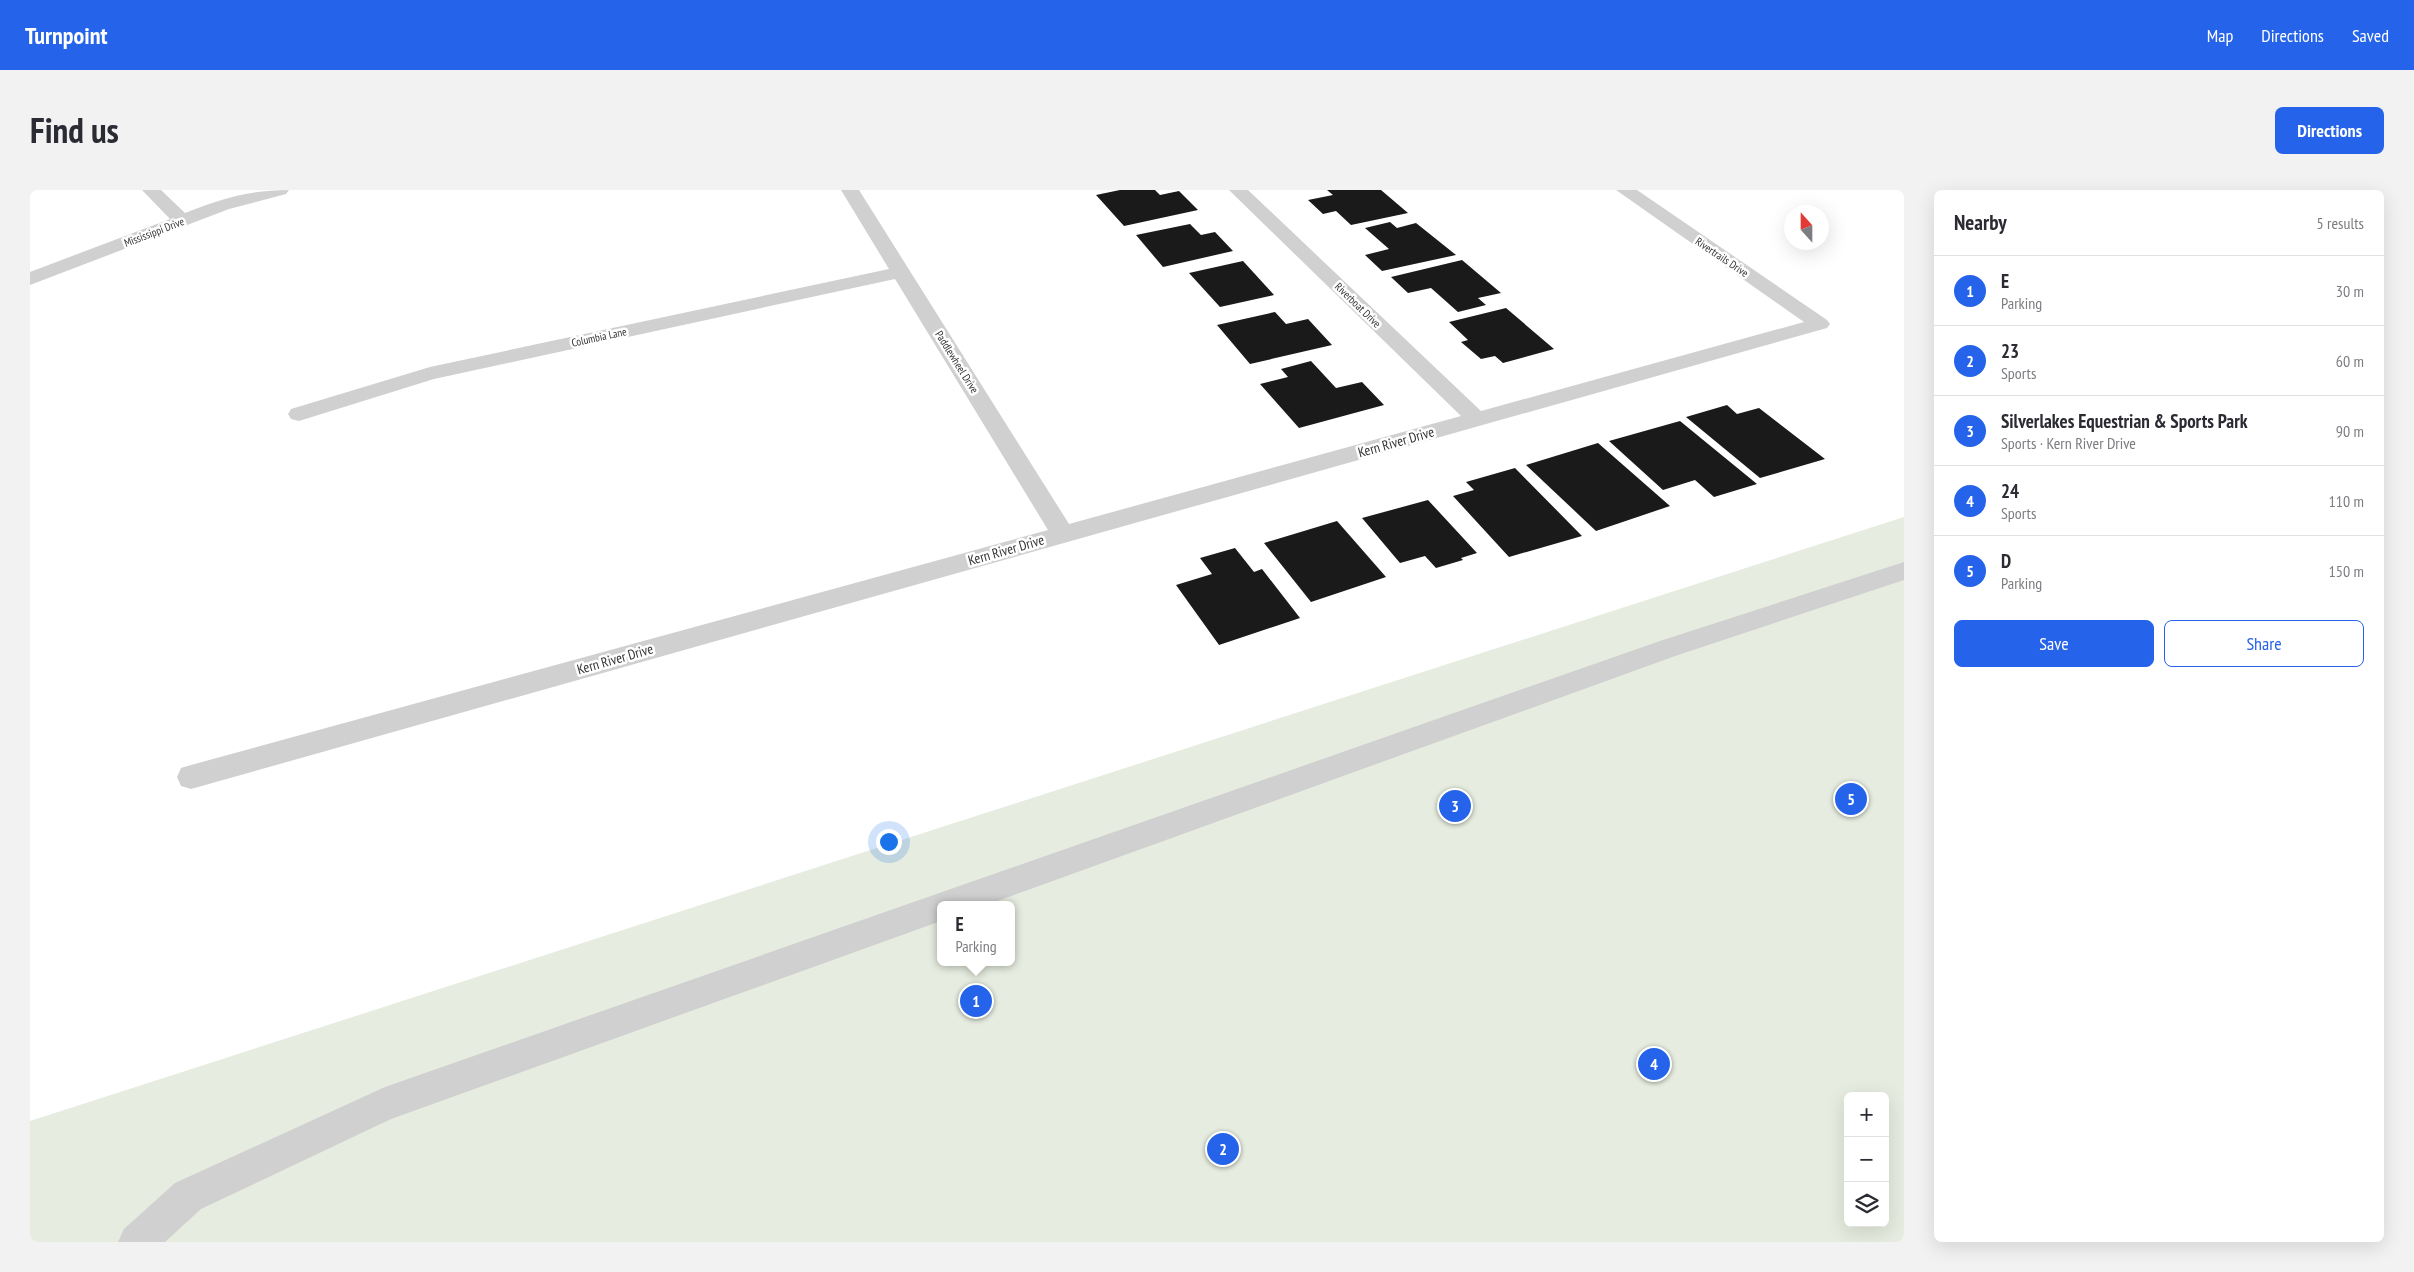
<!DOCTYPE html>
<html lang="en">
<head>
<meta charset="utf-8">
<style>
	body { margin:0; font-family:"PT Sans Narrow",sans-serif; background:#f2f2f3; color:#2b2b33 }
	.controls { position:absolute; right:15px; bottom:15px; display:grid; overflow:hidden; border-radius:8px; box-shadow:0 5px 20px #0002 }
	.controls button { width:45px; height:45px; display:grid; place-items:center; padding:0; border:0; border-bottom:1px solid #e1e1e2; background:#fff; color:#2b2b33; font:25px sans-serif }
	.compass { position:absolute; left:1754px; top:15px; width:45px; height:45px; border-radius:50%; background:#fff; box-shadow:0 5px 20px #0002; rotate:339deg }
	.you { position:absolute; left:858px; top:651px; width:18px; height:18px; margin:-12px; border:4px solid #fff; border-radius:50%; background:#1a73e8; box-shadow:0 0 0 8px #1a73e833 }
	.badge { display:grid; place-items:center; width:32px; height:32px; border-radius:50%; background:#2563eb; color:#fff; font-size:16px; font-weight:700 }
	.pin { position:absolute; translate:-50% -50%; border:2px solid #fff; box-shadow:0 1px 5px #0006 }
	.popup { position:absolute; left:907px; top:711px; width:78px; height:65px; box-sizing:border-box; display:grid; place-content:center; border-radius:8px; background:#fff; filter:drop-shadow(0 1px 4px #0005); font-size:16px; white-space:nowrap; color:#7c7c81 }
	.popup b { font-size:19px; color:#2b2b33 }
	.popup::after { content:''; position:absolute; left:50%; top:100%; margin-left:-10px; border:10px solid transparent; border-top-color:#fff }
	.list { margin:0; padding:0; list-style:none }
	h2 { display:flex; justify-content:space-between; align-items:center; height:65px; margin:0; padding:0 20px; font-size:21px }
	h2 small { font-size:16px; font-weight:400; color:#7c7c81 }
	.list li { display:grid; grid-template-columns:32px 1fr auto; gap:15px; align-items:center; box-sizing:border-box; height:70px; padding:0 20px; border-top:1px solid #e1e1e2 }
	.list b { display:block; font-size:19px; white-space:nowrap }
	.list p { margin:0; font-size:16px; white-space:nowrap; color:#7c7c81 }
	.list em { font-size:16px; font-style:normal; color:#7c7c81 }
	.actions { display:flex; gap:10px; padding:15px 20px }
	.actions a { flex:1; padding:11px 0; border:1px solid #2563eb; border-radius:8px; text-align:center; font-size:18px; color:#2563eb }
	.actions .main { background:#2563eb; color:#fff }
	.icon { flex:none; width:28px; height:28px; fill:none; stroke:currentColor; stroke-width:2; stroke-linecap:round; stroke-linejoin:round }
	.map { position:relative; flex:none; width:1874px; height:1052px; overflow:hidden; border-radius:8px }
	header { display:flex; align-items:center; gap:30px; box-sizing:border-box; height:70px; padding:0 25px; background:#2563eb; color:#fff }
	header strong { font-size:24px }
	nav { display:flex; gap:28px; margin-inline-start:auto; font-size:18px }
	.intro { display:flex; align-items:center; justify-content:space-between; box-sizing:border-box; height:120px; padding:0 30px }
	h1 { margin:0; font-size:35px }
	.button { padding:12px 22px; border-radius:8px; background:#2563eb; color:#fff; font-size:18px; font-weight:700 }
	main { display:flex; gap:30px; padding:0 30px }
	aside { flex:1; background:#fff; border-radius:8px; box-shadow:0 5px 20px #0002 }
	.map>svg:first-child { display:block }
	.green { fill:#e6ecdf; fill-rule:evenodd }
	.building { fill:#1a1a1a }
	.lines { fill:none; stroke-linecap:round; stroke-linejoin:round }
	.minor { fill:#d0d0d0; fill-rule:evenodd }
	.labels { text-anchor:middle; stroke-width:5; stroke-linejoin:round; paint-order:stroke }
	.far-street-label { font-size:11px; fill:#333; stroke:#fff }
	.street-label { font-size:14px; fill:#333; stroke:#fff }
</style>
</head>
<body>
<header>
<strong>Turnpoint</strong>
<nav><a>Map</a><a>Directions</a><a>Saved</a></nav>
</header>
<div class="intro"><h1>Find us</h1><a class="button">Directions</a></div>
<main>
<div class="map">
<svg width="1874" height="1052" viewBox="0 0 1874 1052">
	<rect width="100%" height="100%" fill="#fff"/>
	<path class="green" d="M 1874,327 L 1874,1052 L 0,1052 L 0,931 ZM 911,715 L 981,715 L 981,772 L 911,772 ZM 1818,906 L 1855,906 L 1855,1033 L 1818,1033 Z"/>
	<g class="building">
		<polygon points="1090,0 1125,0 1130,5 1149,1 1168,20 1094,36 1066,5"/>
		<polygon points="1297,0 1351,0 1378,23 1321,35 1306,21 1293,24 1278,10 1303,5"/>
		<polygon points="1360,32 1367,38 1386,33 1426,65 1352,81 1335,65 1359,59 1335,38"/>
		<polygon points="1160,34 1171,45 1185,42 1203,61 1133,77 1106,45"/>
		<polygon points="1432,70 1471,103 1448,108 1456,115 1428,122 1401,98 1378,103 1361,87"/>
		<polygon points="1213,71 1244,105 1190,117 1159,83"/>
		<polygon points="1476,118 1524,159 1473,173 1465,166 1451,169 1431,152 1438,150 1419,132"/>
		<polygon points="1245,122 1256,134 1278,129 1302,155 1220,174 1187,135"/>
		<polygon points="1281,171 1306,198 1332,192 1354,215 1269,238 1230,194 1258,187 1251,179"/>
		<polygon points="1697,215 1707,224 1729,218 1795,269 1730,288 1656,227"/>
		<polygon points="1650,231 1727,294 1684,307 1665,290 1633,300 1579,251"/>
		<polygon points="1568,253 1640,316 1566,341 1496,275"/>
		<polygon points="1485,278 1552,346 1479,367 1423,306 1444,300 1436,292"/>
		<polygon points="1398,310 1447,363 1431,368 1433,370 1406,378 1395,366 1370,373 1332,328"/>
		<polygon points="1307,331 1356,387 1281,412 1234,353"/>
		<polygon points="1205,358 1224,382 1232,379 1270,428 1189,455 1146,395 1182,384 1170,368"/>
	</g>
	<g class="lines">
		<g class="minor">
			<path d="M 112,0 L 131,0 L 155,23 C 191,9 219,0 259,0 L 256,4 L 199,19 L 0,95 L 0,82 L 140,29 Z"/>
			<polygon points="811,0 829,0 1039,334 1431,226 1199,0 1218,0 1451,221 1774,132 1586,0 1607,0 1797,130 1800,134 1797,138 161,599 151,596 147,587 151,578 161,575 1018,340 865,89 404,189 269,231 261,229 258,224 261,219 400,177 859,79"/>
			<polygon points="1874,372 1874,390 1648,465 956,715 911,715 911,731 361,929 171,1019 135,1052 88,1052 94,1039 145,993 355,897 1630,451"/>
		</g>
	</g>
	<g class="labels">
		<g class="far-street-label">
			<text transform="translate(124 42) rotate(-21)" y="4">Mississippi Drive</text>
			<text transform="translate(1692 67) rotate(34)" y="4">Rivertrails Drive</text>
			<text transform="translate(1328 115) rotate(44)" y="4">Riverboat Drive</text>
			<text transform="translate(569 147) rotate(-12)" y="4">Columbia Lane</text>
			<text transform="translate(927 172) rotate(58)" y="4">Paddlewheel Drive</text>
		</g>
		<g class="street-label">
			<text transform="translate(1366 252) rotate(-16)" y="5">Kern River Drive</text>
			<text transform="translate(976 360) rotate(-16)" y="5">Kern River Drive</text>
			<text transform="translate(585 469) rotate(-16)" y="5">Kern River Drive</text>
		</g>
	</g>
</svg>
<div class="controls">
<button>+</button>
<button>−</button>
<button><svg class="icon" aria-label="layers" viewBox="0 0 24 24"><path d="M12 4l9 5-9 5-9-5zM3 14l9 5 9-5"/></svg></button>
</div>
<svg class="compass" viewBox="-18 -18 36 36"><path d="M0-13l5 13h-10z" fill="#e53935"/><path d="M0 13l5-13h-10z" fill="#7c7c81"/></svg>
<div class="you"></div>
<div class="pin badge" style="left:946px;top:811px">1</div>
<div class="popup"><b>E</b>Parking</div>
<div class="pin badge" style="left:1193px;top:959px">2</div>
<div class="pin badge" style="left:1425px;top:616px">3</div>
<div class="pin badge" style="left:1624px;top:874px">4</div>
<div class="pin badge" style="left:1821px;top:609px">5</div>
</div>
<aside>
<h2>Nearby<small>5 results</small></h2>
<ul class="list">
<li><span class="badge">1</span><div><b>E</b><p>Parking</p></div><em>30 m</em></li>
<li><span class="badge">2</span><div><b>23</b><p>Sports</p></div><em>60 m</em></li>
<li><span class="badge">3</span><div><b>Silverlakes Equestrian &amp; Sports Park</b><p>Sports · Kern River Drive</p></div><em>90 m</em></li>
<li><span class="badge">4</span><div><b>24</b><p>Sports</p></div><em>110 m</em></li>
<li><span class="badge">5</span><div><b>D</b><p>Parking</p></div><em>150 m</em></li>
</ul>
<div class="actions"><a class="main">Save</a><a>Share</a></div>
</aside>
</main>
</body>
</html>
